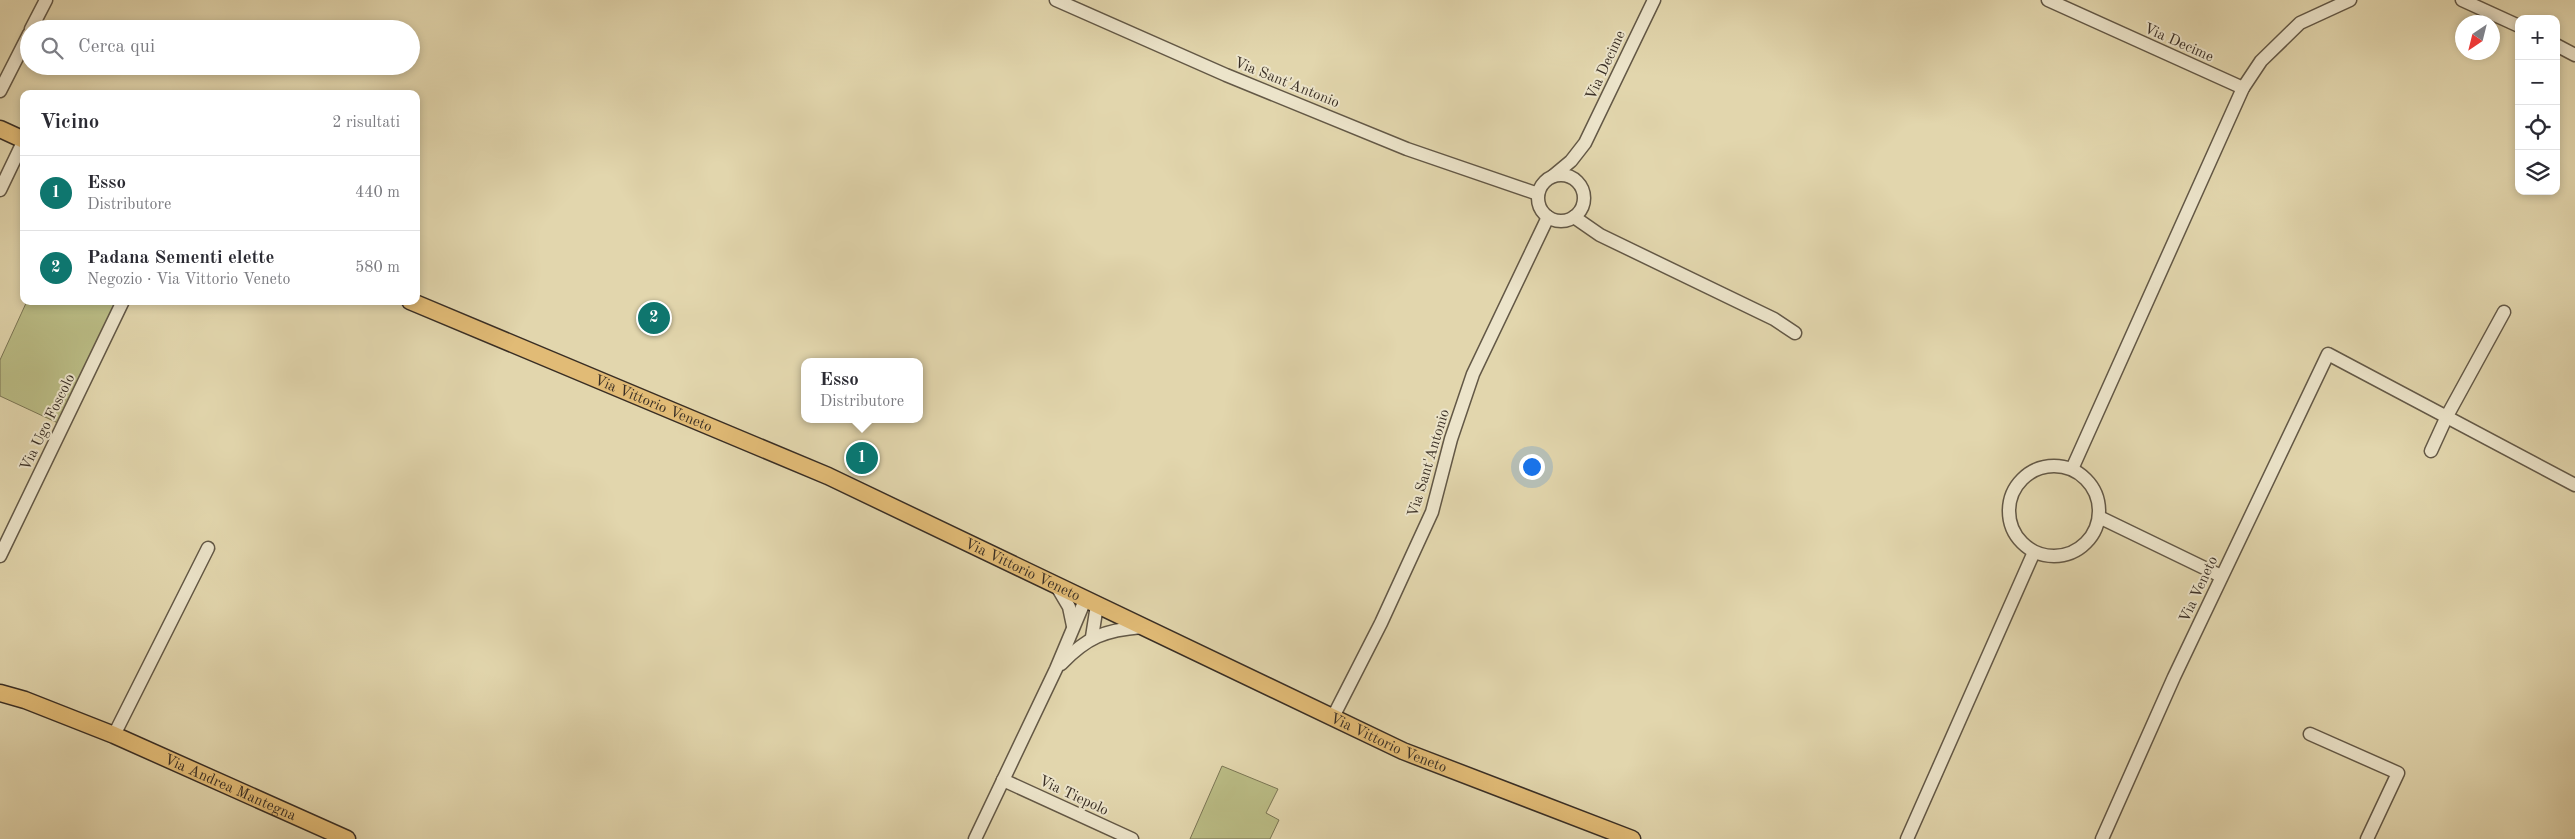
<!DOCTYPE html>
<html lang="it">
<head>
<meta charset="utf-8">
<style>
	body { margin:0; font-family:"Old Standard TT",serif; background:#f7f7f7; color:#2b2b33 }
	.controls { position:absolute; right:15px; top:15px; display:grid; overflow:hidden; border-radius:10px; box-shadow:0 2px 8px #0003 }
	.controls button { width:45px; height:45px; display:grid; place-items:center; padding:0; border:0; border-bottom:1px solid #e1e1e2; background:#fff; color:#2b2b33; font:25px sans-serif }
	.compass { position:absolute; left:2455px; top:15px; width:45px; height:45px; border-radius:50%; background:#fff; box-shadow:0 2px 8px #0003; rotate:215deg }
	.you { position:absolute; left:1531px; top:466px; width:18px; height:18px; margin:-12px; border:4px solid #fff; border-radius:50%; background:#1a73e8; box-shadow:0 0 0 8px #1a73e833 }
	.badge { display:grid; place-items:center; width:32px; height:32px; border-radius:50%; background:#0f766e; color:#fff; font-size:16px; font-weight:700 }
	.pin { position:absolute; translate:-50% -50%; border:2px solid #fff; box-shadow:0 1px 5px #0006 }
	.popup { position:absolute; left:801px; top:358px; width:122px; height:65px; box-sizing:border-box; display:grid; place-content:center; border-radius:10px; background:#fff; filter:drop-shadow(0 1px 4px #0005); font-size:16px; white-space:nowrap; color:#7c7c81 }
	.popup b { font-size:19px; color:#2b2b33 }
	.popup::after { content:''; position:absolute; left:50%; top:100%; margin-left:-10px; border:10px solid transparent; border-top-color:#fff }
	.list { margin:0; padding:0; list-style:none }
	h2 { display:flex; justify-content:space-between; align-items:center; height:65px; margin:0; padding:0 20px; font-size:21px }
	h2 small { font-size:16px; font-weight:400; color:#7c7c81 }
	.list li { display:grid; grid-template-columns:32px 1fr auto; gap:15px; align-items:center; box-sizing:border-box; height:75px; padding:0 20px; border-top:1px solid #e1e1e2 }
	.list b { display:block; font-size:19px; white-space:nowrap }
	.list p { margin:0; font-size:16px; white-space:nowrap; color:#7c7c81 }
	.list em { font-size:16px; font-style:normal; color:#7c7c81 }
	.icon { flex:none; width:28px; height:28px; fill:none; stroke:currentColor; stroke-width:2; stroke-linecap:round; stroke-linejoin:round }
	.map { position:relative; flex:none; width:2575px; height:839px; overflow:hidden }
	.search { position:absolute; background:#fff; box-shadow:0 2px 8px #0003; left:20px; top:20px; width:400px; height:55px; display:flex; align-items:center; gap:12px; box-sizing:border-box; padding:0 18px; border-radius:28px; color:#7c7c81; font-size:19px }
	.panel { position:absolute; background:#fff; box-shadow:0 2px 8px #0003; left:20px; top:90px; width:400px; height:215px; border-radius:10px }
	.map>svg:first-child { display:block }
	.green { fill:#babc85; stroke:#7a7554 }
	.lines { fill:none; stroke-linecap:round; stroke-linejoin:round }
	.minor-casing { stroke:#635846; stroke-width:15 }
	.major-casing { stroke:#392e24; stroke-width:19 }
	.minor { stroke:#ece4ca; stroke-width:12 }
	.major { stroke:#e1bb76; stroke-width:16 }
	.labels { text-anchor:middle; stroke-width:4; stroke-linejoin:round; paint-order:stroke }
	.street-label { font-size:15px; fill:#392e24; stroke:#ece4ca }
</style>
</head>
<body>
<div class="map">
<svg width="2575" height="839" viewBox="0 0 2575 839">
	<rect width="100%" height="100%" fill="#e2d6ad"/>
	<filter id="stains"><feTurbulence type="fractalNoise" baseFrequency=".004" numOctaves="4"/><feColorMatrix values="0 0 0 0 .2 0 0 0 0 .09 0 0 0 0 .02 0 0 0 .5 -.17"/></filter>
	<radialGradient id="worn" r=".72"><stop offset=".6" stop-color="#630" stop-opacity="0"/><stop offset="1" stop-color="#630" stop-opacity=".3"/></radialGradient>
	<g class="green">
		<polygon points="27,301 118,301 60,424 0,396 0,360"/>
		<polygon points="1222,766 1278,789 1266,813 1279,820 1270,839 1190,839"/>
	</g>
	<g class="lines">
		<defs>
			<g id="minor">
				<polyline points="1056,0 1226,75 1407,149 1538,194"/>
				<polyline points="2048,0 2243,88"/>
				<polyline points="2462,0 2519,26"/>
				<polyline points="31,29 46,0"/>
				<polyline points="2556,45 2575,55"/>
				<polyline points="0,91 29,34"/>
				<circle cx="1561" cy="198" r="23"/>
				<polyline points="1553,176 1571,161 1585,143 1654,0"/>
				<polyline points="0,190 24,140"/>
				<polyline points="1574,217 1600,235 1774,319 1795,333"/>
				<polyline points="2431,451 2447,416 2504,312"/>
				<circle cx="2054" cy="511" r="45"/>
				<polyline points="2072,469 2243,88 2261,61 2300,23 2350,0"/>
				<polyline points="2099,517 2221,576"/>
				<polyline points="0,556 123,301"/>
				<polyline points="1056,585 1069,607 1073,626"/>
				<polyline points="1092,637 1097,605"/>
				<path d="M 1061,664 C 1087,637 1105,630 1142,627"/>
				<polyline points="1333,717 1381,623 1432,512 1451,439 1473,374 1548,217"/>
				<polyline points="2310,734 2398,773 2367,839"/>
				<polyline points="114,735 208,548"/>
				<polyline points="1003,780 1132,839"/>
				<polyline points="975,839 1056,669 1085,600"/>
				<polyline points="1907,839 2034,552"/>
				<polyline points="2102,839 2174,677 2328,354 2575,485"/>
			</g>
			<g id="major">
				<polyline points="0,129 24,140"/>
				<path id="s1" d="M 410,301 L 828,476 L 1403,751 L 1632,839"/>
				<path id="s2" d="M 0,693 L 25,700 L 114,735 L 347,839"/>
			</g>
		</defs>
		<use href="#minor" class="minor-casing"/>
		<use href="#major" class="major-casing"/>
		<use href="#minor" class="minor"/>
		<use href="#major" class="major"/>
	</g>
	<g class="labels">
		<g class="street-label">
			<text transform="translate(2179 42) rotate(24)" y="5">Via Decime</text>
			<text transform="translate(1605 65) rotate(-65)" y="5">Via Decime</text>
			<text transform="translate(1287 82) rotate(22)" y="5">Via Sant'Antonio</text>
			<text dy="5" stroke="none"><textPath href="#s1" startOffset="264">Via Vittorio Veneto</textPath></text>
			<text transform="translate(47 422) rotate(-64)" y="5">Via Ugo Foscolo</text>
			<text transform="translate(1428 463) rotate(-73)" y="5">Via Sant'Antonio</text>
			<text dy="5" stroke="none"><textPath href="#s1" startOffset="669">Via Vittorio Veneto</textPath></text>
			<text transform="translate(2198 589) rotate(-65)" y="5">Via Veneto</text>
			<text dy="5" stroke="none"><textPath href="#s1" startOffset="1074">Via Vittorio Veneto</textPath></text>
			<text dy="5" stroke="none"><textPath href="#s2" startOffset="249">Via Andrea Mantegna</textPath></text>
			<text transform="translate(1074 795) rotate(25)" y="5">Via Tiepolo</text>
		</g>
	</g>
	<rect width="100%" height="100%" filter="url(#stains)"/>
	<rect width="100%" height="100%" fill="url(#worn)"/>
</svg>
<div class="controls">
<button>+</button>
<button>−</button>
<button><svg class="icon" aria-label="locate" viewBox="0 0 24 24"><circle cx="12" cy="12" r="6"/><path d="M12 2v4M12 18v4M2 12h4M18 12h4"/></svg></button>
<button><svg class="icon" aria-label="layers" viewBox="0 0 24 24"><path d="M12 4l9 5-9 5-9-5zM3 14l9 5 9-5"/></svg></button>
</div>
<svg class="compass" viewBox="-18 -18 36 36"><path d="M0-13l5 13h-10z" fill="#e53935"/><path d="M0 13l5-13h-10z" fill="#7c7c81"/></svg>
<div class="you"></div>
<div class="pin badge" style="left:862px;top:458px">1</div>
<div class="popup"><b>Esso</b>Distributore</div>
<div class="pin badge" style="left:654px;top:318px">2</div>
<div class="search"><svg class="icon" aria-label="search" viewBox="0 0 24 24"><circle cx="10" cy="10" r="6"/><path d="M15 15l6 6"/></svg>Cerca qui</div>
<section class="panel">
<h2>Vicino<small>2 risultati</small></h2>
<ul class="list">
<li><span class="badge">1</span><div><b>Esso</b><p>Distributore</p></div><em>440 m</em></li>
<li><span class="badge">2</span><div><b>Padana Sementi elette</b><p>Negozio · Via Vittorio Veneto</p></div><em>580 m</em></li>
</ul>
</section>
</div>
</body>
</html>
